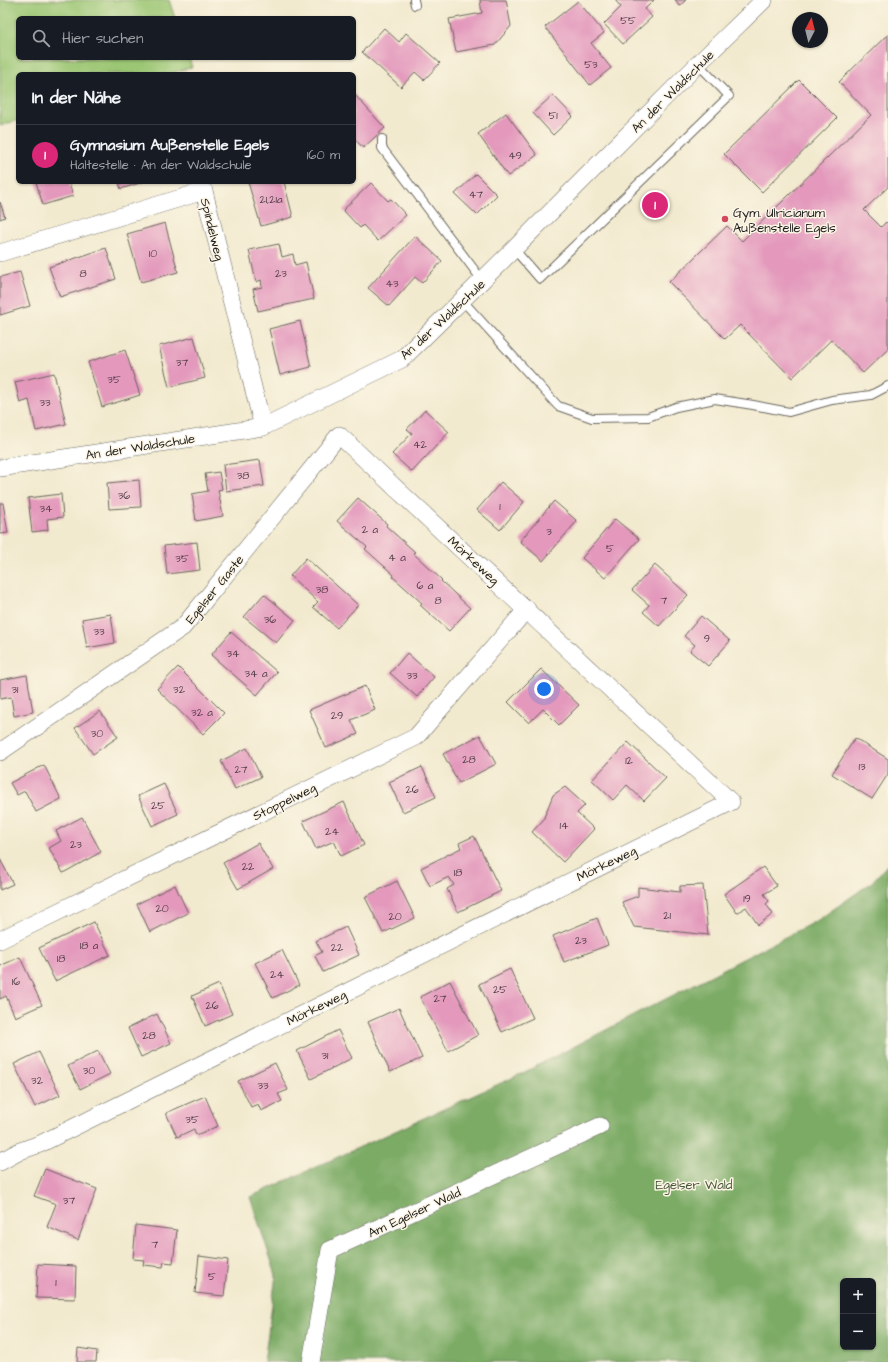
<!DOCTYPE html>
<html lang="de">
<head>
<meta charset="utf-8">
<style>
	body { margin:0; font-family:"Architects Daughter",sans-serif; background:#20242c; color:#f1f3f6 }
	.controls { position:absolute; right:12px; bottom:12px; display:grid; overflow:hidden; border-radius:6px; box-shadow:0 1px 3px #0004 }
	.controls button { width:36px; height:36px; display:grid; place-items:center; padding:0; border:0; border-bottom:1px solid #363941; background:#171b24; color:#f1f3f6; font:20px sans-serif }
	.compass { position:absolute; left:792px; top:12px; width:36px; height:36px; border-radius:50%; background:#171b24; box-shadow:0 1px 3px #0004; rotate:7deg }
	.you { position:absolute; left:544px; top:689px; width:14px; height:14px; margin:-10px; border:3px solid #fff; border-radius:50%; background:#1a73e8; box-shadow:0 0 0 6px #1a73e833 }
	.badge { display:grid; place-items:center; width:26px; height:26px; border-radius:50%; background:#db2777; color:#fff; font-size:13px; font-weight:700 }
	.pin { position:absolute; translate:-50% -50%; border:2px solid #fff; box-shadow:0 1px 4px #0006 }
	.list { margin:0; padding:0; list-style:none }
	h2 { display:flex; justify-content:space-between; align-items:center; height:52px; margin:0; padding:0 16px; font-size:17px }
	h2 small { font-size:13px; font-weight:400; color:#9ea1a6 }
	.list li { display:grid; grid-template-columns:26px 1fr auto; gap:12px; align-items:center; box-sizing:border-box; height:60px; padding:0 16px; border-top:1px solid #363941 }
	.list b { display:block; font-size:15px; white-space:nowrap }
	.list p { margin:0; font-size:13px; white-space:nowrap; color:#9ea1a6 }
	.list em { font-size:13px; font-style:normal; color:#9ea1a6 }
	.icon { flex:none; width:22px; height:22px; fill:none; stroke:currentColor; stroke-width:2; stroke-linecap:round; stroke-linejoin:round }
	.map { position:relative; flex:none; width:888px; height:1362px; overflow:hidden }
	.search { position:absolute; background:#171b24; box-shadow:0 1px 3px #0004; left:16px; top:16px; width:340px; height:44px; display:flex; align-items:center; gap:10px; box-sizing:border-box; padding:0 14px; border-radius:6px; color:#9ea1a6; font-size:15px }
	.panel { position:absolute; background:#171b24; box-shadow:0 1px 3px #0004; left:16px; top:72px; width:340px; height:112px; border-radius:6px }
	.map>svg:first-child { display:block }
	.green { fill:#9bc673; stroke:#5c7148 }
	.forest { fill:#7cab65; stroke:#4c6440; fill-rule:evenodd }
	.building { fill:#e398bc }
	.lines { fill:none; stroke-linecap:round; stroke-linejoin:round }
	.service-casing { stroke:#67645b; stroke-width:10 }
	.minor-casing { stroke:#67645b; stroke-width:18 }
	.service { stroke:#fff; stroke-width:8 }
	.minor { stroke:#fff; stroke-width:17 }
	.poi-dot { fill:#d1495b; stroke:#fcf5e5; stroke-width:1.5 }
	.labels { text-anchor:middle; stroke-width:3; stroke-linejoin:round; paint-order:stroke }
	.number-label { font-size:11px; fill:#4e3b44 }
	.street-label { font-size:13px; fill:#1c1c1c; stroke:#fcf5e5 }
	.poi-label { font-size:13px; fill:#1c1c1c; stroke:#fcf5e5; text-anchor:start }
	.park-label { font-size:13px; fill:#48583a; stroke:#fcf5e5 }
</style>
</head>
<body>
<div class="map">
<svg width="888" height="1362" viewBox="0 0 888 1362">
	<rect width="100%" height="100%" fill="#fcf5e5"/>
	<filter id="ink" filterUnits="userSpaceOnUse"><feTurbulence type="fractalNoise" baseFrequency=".025" numOctaves="2"/><feDisplacementMap in="SourceGraphic" scale="8" xChannelSelector="R" yChannelSelector="G"/><feConvolveMatrix kernelMatrix="1 2 1 2 8 2 1 2 1" color-interpolation-filters="sRGB"/></filter>
	<filter id="wash" filterUnits="userSpaceOnUse"><feTurbulence type="fractalNoise" baseFrequency=".012" numOctaves="4" result="noise"/><feDisplacementMap in="SourceGraphic" scale="16" xChannelSelector="R" yChannelSelector="G"/><feGaussianBlur stdDeviation="0.9" result="paint"/><feColorMatrix in="noise" values="0 0 0 0 0 0 0 0 0 0 0 0 0 0 0 0 0 1.4 0 .05"/><feComposite in="paint" operator="in"/></filter>
	<g filter="url(#wash)">
		<rect width="100%" height="100%" fill="#f2eacf"/>
		<polygon class="green" points="0,0 169,0 175,18 18,18 18,58 189,58 192,67 169,74 18,74 18,120 0,126"/>
		<path class="forest" d="M 888,864 L 888,1362 L 264,1362 L 276,1275 L 250,1197 L 523,1073 L 818,920 L 871,883 ZM 843,1281 L 873,1281 L 873,1347 L 843,1347 Z"/>
		<g id="blocks">
			<g class="building">
				<polygon points="480,0 506,0 511,26 495,45 456,52 449,19 482,13"/>
				<polygon points="615,0 654,0 645,9 652,17 623,44 604,24 621,7"/>
				<polygon points="675,0 686,0 679,6"/>
				<polygon points="578,1 604,33 591,43 611,68 590,85 545,27"/>
				<polygon points="384,28 399,42 406,33 440,63 424,80 415,72 401,87 362,52"/>
				<polygon points="888,34 888,187 864,210 881,227 886,222 888,224 888,349 863,373 831,340 792,378 740,325 725,339 669,282 727,226 742,241 871,115 839,82"/>
				<polygon points="799,80 837,118 762,192 724,154"/>
				<polygon points="354,94 385,128 363,148 354,138"/>
				<polygon points="553,95 573,116 553,135 533,113"/>
				<polygon points="506,113 537,155 508,176 478,134"/>
				<polygon points="476,174 497,195 477,215 455,194"/>
				<polygon points="36,182 69,182 73,196 43,205"/>
				<polygon points="119,182 143,182 121,189"/>
				<polygon points="248,182 284,182 293,217 261,226"/>
				<polygon points="371,183 388,201 391,199 406,215 378,241 363,225 360,228 343,210"/>
				<polygon points="0,202 5,217 0,219"/>
				<polygon points="165,223 178,272 141,282 127,234"/>
				<polygon points="415,236 442,261 422,283 415,277 389,306 368,288"/>
				<polygon points="279,244 282,257 293,254 295,265 306,262 314,299 258,311 253,289 262,287 261,280 256,282 249,250"/>
				<polygon points="106,248 116,279 60,297 49,267"/>
				<polygon points="20,272 30,306 0,315 0,277"/>
				<polygon points="300,321 311,367 280,375 269,329"/>
				<polygon points="194,337 205,378 169,387 159,346"/>
				<polygon points="125,350 140,395 102,407 88,362"/>
				<polygon points="54,373 66,424 36,431 29,400 20,403 15,382"/>
				<polygon points="425,410 449,432 412,472 392,454 412,433 407,429"/>
				<polygon points="260,460 264,486 226,491 223,465"/>
				<polygon points="219,472 222,489 218,490 223,516 196,521 192,494 208,491 205,474"/>
				<polygon points="139,480 141,507 109,509 107,483"/>
				<polygon points="501,482 524,502 500,530 477,510"/>
				<polygon points="61,494 63,517 47,519 48,530 32,532 28,498"/>
				<polygon points="358,498 387,524 386,526 415,552 413,553 442,580 441,581 470,608 449,631 420,605 422,603 393,577 394,575 365,549 367,547 337,521"/>
				<polygon points="554,501 577,521 543,561 520,541"/>
				<polygon points="0,503 3,503 8,533 0,534"/>
				<polygon points="615,519 639,539 605,578 582,558"/>
				<polygon points="197,542 200,570 167,574 164,546"/>
				<polygon points="306,558 358,605 337,628 313,607 318,602 290,576"/>
				<polygon points="655,565 688,595 659,626 643,612 649,605 632,590"/>
				<polygon points="264,594 295,620 276,643 244,617"/>
				<polygon points="111,614 115,643 87,648 82,619"/>
				<polygon points="701,616 730,641 708,666 690,651 695,645 684,636"/>
				<polygon points="231,632 277,672 257,695 211,655"/>
				<polygon points="407,653 434,677 417,697 390,673"/>
				<polygon points="178,667 224,713 203,734 157,689"/>
				<polygon points="541,669 579,705 559,725 543,709 529,723 508,702"/>
				<polygon points="27,675 33,712 14,716 11,697 0,699 0,680"/>
				<polygon points="365,686 375,710 351,720 358,734 326,748 309,710"/>
				<polygon points="100,711 118,737 93,754 75,728"/>
				<polygon points="480,735 496,764 459,783 443,754"/>
				<polygon points="855,738 888,759 888,774 872,799 832,774"/>
				<polygon points="628,742 666,778 644,801 627,785 613,800 592,780"/>
				<polygon points="247,748 261,777 235,789 221,761"/>
				<polygon points="44,765 61,799 36,812 25,791 17,795 10,783"/>
				<polygon points="422,767 436,797 403,812 389,782"/>
				<polygon points="164,784 178,814 152,826 138,796"/>
				<polygon points="565,787 585,805 577,813 594,829 563,862 532,832 543,820 553,795"/>
				<polygon points="344,802 364,845 341,856 334,841 316,849 303,821"/>
				<polygon points="82,817 101,852 63,873 49,848 61,841 56,831"/>
				<polygon points="474,836 501,891 458,912 447,889 454,885 449,877 430,886 421,868 461,848 459,843"/>
				<polygon points="258,843 273,869 238,889 223,863"/>
				<polygon points="0,859 13,884 0,890"/>
				<polygon points="763,867 777,886 764,894 769,901 766,904 773,914 758,925 746,907 737,913 724,894"/>
				<polygon points="397,881 415,918 383,933 365,897"/>
				<polygon points="175,885 188,913 150,932 137,904"/>
				<polygon points="703,885 708,935 634,927 622,902 638,896 638,887 680,892 680,886"/>
				<polygon points="597,918 608,945 564,962 553,936"/>
				<polygon points="94,922 110,955 55,981 39,948"/>
				<polygon points="346,927 359,955 323,972 315,956 322,952 316,941"/>
				<polygon points="282,950 299,985 273,998 255,963"/>
				<polygon points="20,957 42,1005 15,1017 6,996 0,999 0,966"/>
				<polygon points="510,969 533,1018 502,1032 479,984"/>
				<polygon points="450,981 478,1035 448,1051 420,997"/>
				<polygon points="219,984 232,1014 205,1026 192,996"/>
				<polygon points="399,1008 422,1058 390,1072 368,1022"/>
				<polygon points="157,1014 171,1043 141,1057 128,1028"/>
				<polygon points="338,1030 352,1058 311,1079 297,1051"/>
				<polygon points="98,1051 110,1074 80,1089 68,1066"/>
				<polygon points="39,1052 60,1095 35,1107 14,1064"/>
				<polygon points="275,1063 288,1090 278,1094 282,1101 261,1111 258,1104 251,1107 238,1081"/>
				<polygon points="205,1096 218,1126 196,1135 194,1129 177,1137 166,1113"/>
				<polygon points="45,1169 97,1189 78,1240 47,1227 56,1204 34,1196"/>
				<polygon points="136,1225 177,1230 173,1263 164,1262 163,1267 143,1265 144,1260 133,1259"/>
				<polygon points="199,1256 228,1260 224,1296 195,1293"/>
				<polygon points="38,1264 76,1266 75,1299 36,1298"/>
				<polygon points="78,1348 97,1351 96,1362 77,1362"/>
			</g>
		</g>
	</g>
	<g filter="url(#ink)">
		<use href="#blocks" fill-opacity="0" stroke="#67645b" stroke-width="1"/>
		<g class="lines">
			<defs>
				<g id="service">
					<polyline points="414,0 415,5"/>
					<polyline points="382,139 382,148 482,280"/>
					<polyline points="514,249 540,279 729,96 698,64"/>
					<polyline points="462,300 558,406 592,418 648,417 676,407 715,399 753,405 789,412 832,400 871,395 888,386"/>
				</g>
				<g id="minor">
					<polyline points="0,253 204,191 263,427"/>
					<polyline points="0,468 263,427 402,359 514,249 698,64 764,0"/>
					<polyline points="0,752 183,627 339,435 731,802 40,1144 20,1151 0,1162"/>
					<polyline points="0,940 416,737 527,609"/>
					<polyline points="311,1362 330,1250 600,1126"/>
				</g>
			</defs>
			<use href="#service" class="service-casing"/>
			<use href="#minor" class="minor-casing"/>
			<use href="#service" class="service"/>
			<use href="#minor" class="minor"/>
		</g>
	</g>
	<circle class="poi-dot" cx="725" cy="219" r="4"/>
	<g class="labels">
		<g class="number-label">
			<text x="628" y="24">55</text>
			<text x="591" y="68">53</text>
			<text x="553" y="119">51</text>
			<text x="515" y="159">49</text>
			<text x="476" y="198">47</text>
			<text x="271" y="203">21,21a</text>
			<text x="153" y="257">10</text>
			<text x="83" y="277">8</text>
			<text x="281" y="277">23</text>
			<text x="392" y="287">43</text>
			<text x="182" y="366">37</text>
			<text x="114" y="383">35</text>
			<text x="45" y="406">33</text>
			<text x="420" y="448">42</text>
			<text x="243" y="479">38</text>
			<text x="124" y="499">36</text>
			<text x="500" y="510">1</text>
			<text x="46" y="512">34</text>
			<text x="370" y="533">2 a</text>
			<text x="549" y="535">3</text>
			<text x="610" y="552">5</text>
			<text x="397" y="561">4 a</text>
			<text x="182" y="562">35</text>
			<text x="425" y="589">6 a</text>
			<text x="322" y="593">38</text>
			<text x="438" y="604">8</text>
			<text x="664" y="604">7</text>
			<text x="270" y="623">36</text>
			<text x="99" y="635">33</text>
			<text x="707" y="642">9</text>
			<text x="233" y="657">34</text>
			<text x="256" y="677">34 a</text>
			<text x="412" y="679">33</text>
			<text x="15" y="693">31</text>
			<text x="179" y="693">32</text>
			<text x="202" y="716">32 a</text>
			<text x="337" y="719">29</text>
			<text x="97" y="737">30</text>
			<text x="469" y="763">28</text>
			<text x="629" y="764">12</text>
			<text x="862" y="770">13</text>
			<text x="241" y="773">27</text>
			<text x="412" y="793">26</text>
			<text x="158" y="809">25</text>
			<text x="564" y="829">14</text>
			<text x="332" y="835">24</text>
			<text x="76" y="848">23</text>
			<text x="248" y="870">22</text>
			<text x="458" y="876">18</text>
			<text x="747" y="902">19</text>
			<text x="162" y="912">20</text>
			<text x="667" y="919">21</text>
			<text x="395" y="920">20</text>
			<text x="581" y="944">23</text>
			<text x="89" y="949">18 a</text>
			<text x="337" y="951">22</text>
			<text x="61" y="962">18</text>
			<text x="277" y="978">24</text>
			<text x="16" y="985">16</text>
			<text x="500" y="993">25</text>
			<text x="440" y="1002">27</text>
			<text x="212" y="1009">26</text>
			<text x="149" y="1039">28</text>
			<text x="325" y="1059">31</text>
			<text x="89" y="1074">30</text>
			<text x="37" y="1084">32</text>
			<text x="263" y="1089">33</text>
			<text x="192" y="1123">35</text>
			<text x="69" y="1204">37</text>
			<text x="155" y="1248">7</text>
			<text x="212" y="1280">5</text>
			<text x="56" y="1286">1</text>
		</g>
		<g class="street-label">
			<text transform="translate(672 91) rotate(-45)" y="5">An der Waldschule</text>
			<text transform="translate(213 229) rotate(76)" y="5">Spindelweg</text>
			<text transform="translate(442 319) rotate(-43)" y="5">An der Waldschule</text>
			<text transform="translate(140 446) rotate(-9)" y="5">An der Waldschule</text>
			<text transform="translate(474 560) rotate(43)" y="5">Mörkeweg</text>
			<text transform="translate(214 589) rotate(-51)" y="5">Egelser Gaste</text>
			<text transform="translate(284 801) rotate(-26)" y="5">Stoppelweg</text>
			<text transform="translate(606 863) rotate(-26)" y="5">Mörkeweg</text>
			<text transform="translate(316 1007) rotate(-26)" y="5">Mörkeweg</text>
			<text transform="translate(414 1212) rotate(-25)" y="5">Am Egelser Wald</text>
		</g>
		<g class="poi-label">
			<text x="733" y="217">Gym. Ulricianum<tspan x="733" dy="15">Außenstelle Egels</tspan></text>
		</g>
		<g class="park-label">
			<text x="694" y="1189">Egelser Wald</text>
		</g>
	</g>
</svg>
<div class="controls">
<button>+</button>
<button>−</button>
</div>
<svg class="compass" viewBox="-18 -18 36 36"><path d="M0-13l5 13h-10z" fill="#e53935"/><path d="M0 13l5-13h-10z" fill="#9ea1a6"/></svg>
<div class="you"></div>
<div class="pin badge" style="left:655px;top:205px">1</div>
<div class="search"><svg class="icon" aria-label="search" viewBox="0 0 24 24"><circle cx="10" cy="10" r="6"/><path d="M15 15l6 6"/></svg>Hier suchen</div>
<section class="panel">
<h2>In der Nähe<small></small></h2>
<ul class="list">
<li><span class="badge">1</span><div><b>Gymnasium Außenstelle Egels</b><p>Haltestelle · An der Waldschule</p></div><em>160 m</em></li>
</ul>
</section>
</div>
</body>
</html>
